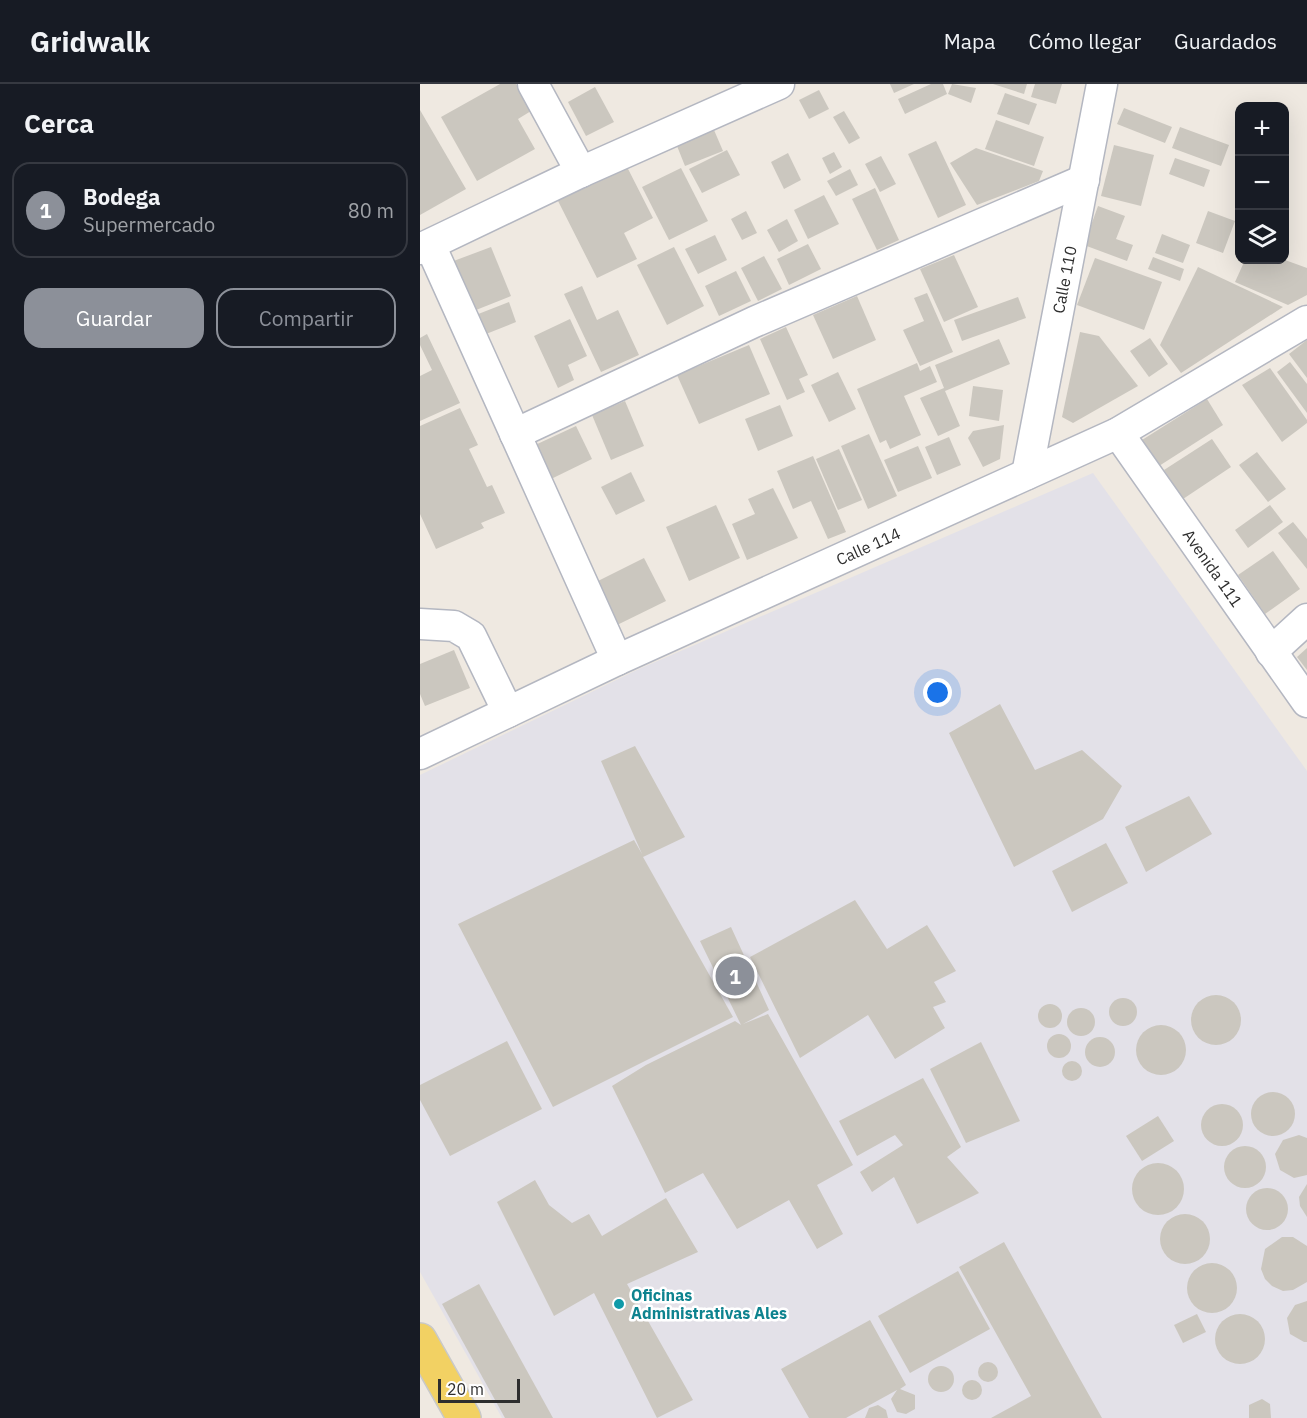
<!DOCTYPE html>
<html lang="es">
<head>
<meta charset="utf-8">
<style>
	body { margin:0; font-family:"IBM Plex Sans",sans-serif; background:#20242c; color:#f1f3f6 }
	.controls { position:absolute; right:18px; top:18px; display:grid; overflow:hidden; border-radius:12px; box-shadow:0 6px 24px #0002 }
	.controls button { width:54px; height:54px; display:grid; place-items:center; padding:0; border:0; border-bottom:2px solid #363941; background:#171b24; color:#f1f3f6; font:30px sans-serif }
	.scale { position:absolute; left:18px; bottom:15px; width:82px; box-sizing:border-box; padding-left:6px; border:3px solid #2e2e2e; border-top:0; font-size:16px; line-height:21px; white-space:nowrap; color:#2e2e2e; -webkit-text-stroke:4px #fff; paint-order:stroke }
	.you { position:absolute; left:518px; top:609px; width:21px; height:21px; margin:-15px; border:4px solid #fff; border-radius:50%; background:#1a73e8; box-shadow:0 0 0 9px #1a73e833 }
	.badge { display:grid; place-items:center; width:39px; height:39px; border-radius:50%; background:#8c9099; color:#fff; font-size:20px; font-weight:700 }
	.pin { position:absolute; translate:-50% -50%; border:3px solid #fff; box-shadow:0 2px 6px #0006 }
	.list { margin:0; padding:0; list-style:none }
	h2 { display:flex; justify-content:space-between; align-items:center; height:78px; margin:0; padding:0 24px; font-size:26px }
	h2 small { font-size:20px; font-weight:400; color:#9ea1a6 }
	.list li { display:grid; grid-template-columns:39px 1fr auto; gap:18px; align-items:center; box-sizing:border-box; height:96px; margin:0 12px 12px; padding:0 12px; border:2px solid #363941; border-radius:18px }
	.list b { display:block; font-size:22px; white-space:nowrap }
	.list p { margin:0; font-size:20px; white-space:nowrap; color:#9ea1a6 }
	.list em { font-size:20px; font-style:normal; color:#9ea1a6 }
	.actions { display:flex; gap:12px; padding:18px 24px }
	.actions a { flex:1; padding:14px 0; border:2px solid #8c9099; border-radius:18px; text-align:center; font-size:21px; color:#8c9099 }
	.actions .main { background:#8c9099; color:#fff }
	.icon { flex:none; width:33px; height:33px; fill:none; stroke:currentColor; stroke-width:2; stroke-linecap:round; stroke-linejoin:round }
	.map { position:relative; flex:none; width:887px; height:1334px; overflow:hidden }
	header { display:flex; align-items:center; gap:36px; box-sizing:border-box; height:84px; padding:0 30px; background:#171b24; border-bottom:2px solid #363941 }
	header strong { font-size:28px }
	nav { display:flex; gap:33px; margin-inline-start:auto; font-size:21px }
	main { display:flex }
	aside { flex:1; background:#171b24 }
	.map>svg:first-child { display:block }
	.industrial { fill:#e3e1e8 }
	.building { fill:#cbc7bf }
	.lines { fill:none; stroke-linecap:round; stroke-linejoin:round }
	.minor-casing { stroke:#b4b7c1; stroke-width:33 }
	.major-casing { stroke:#c9c9c9; stroke-width:36 }
	.minor { stroke:#fff; stroke-width:30 }
	.major { stroke:#f2d163; stroke-width:33 }
	.culture-dot { fill:#0f9aa8; stroke:#fff; stroke-width:2 }
	.labels { text-anchor:middle; stroke-width:5; stroke-linejoin:round; paint-order:stroke }
	.street-label { font-size:16px; fill:#2e2e2e; stroke:#fff }
	.culture-label { font-size:16px; font-weight:bold; fill:#0d838f; stroke:#fff; text-anchor:start }
</style>
</head>
<body>
<header>
<strong>Gridwalk</strong>
<nav><a>Mapa</a><a>Cómo llegar</a><a>Guardados</a></nav>
</header>
<main>
<aside>
<h2>Cerca<small></small></h2>
<ul class="list">
<li><span class="badge">1</span><div><b>Bodega</b><p>Supermercado</p></div><em>80 m</em></li>
</ul>
<div class="actions"><a class="main">Guardar</a><a>Compartir</a></div>
</aside>
<div class="map">
<svg width="887" height="1334" viewBox="0 0 887 1334">
	<rect width="100%" height="100%" fill="#efe9e1"/>
	<polygon class="industrial" points="673,389 887,687 887,1334 82,1334 0,1188 0,691 219,585"/>
	<g class="building">
		<polygon points="80,0 96,0 111,27 98,35 115,65 57,97 21,33"/>
		<polygon points="470,0 494,0 474,9"/>
		<polygon points="511,0 523,0 527,10 485,30 478,15"/>
		<polygon points="532,0 556,4 551,19 528,10"/>
		<polygon points="573,0 607,0 604,10"/>
		<polygon points="615,0 642,0 636,20 611,13"/>
		<polygon points="175,3 194,38 166,52 148,18"/>
		<polygon points="399,6 409,25 389,35 379,16"/>
		<polygon points="585,9 617,20 609,41 577,30"/>
		<polygon points="704,24 752,43 745,59 697,40"/>
		<polygon points="0,26 46,105 0,131"/>
		<polygon points="424,27 440,54 429,60 413,33"/>
		<polygon points="576,36 624,53 614,82 565,65"/>
		<polygon points="760,43 809,61 801,82 752,64"/>
		<polygon points="294,46 303,67 265,82 257,62"/>
		<polygon points="516,57 546,121 518,134 488,70"/>
		<polygon points="694,61 734,71 721,122 681,112"/>
		<polygon points="556,64 623,87 619,97 557,121 530,79"/>
		<polygon points="307,66 320,91 282,109 269,85"/>
		<polygon points="414,68 422,83 410,90 402,74"/>
		<polygon points="368,69 381,96 364,105 351,78"/>
		<polygon points="461,72 476,100 460,108 445,80"/>
		<polygon points="755,74 790,86 784,103 749,90"/>
		<polygon points="204,77 233,134 204,149 217,175 177,194 135,111"/>
		<polygon points="261,84 288,137 249,156 222,103"/>
		<polygon points="430,85 438,101 416,112 407,97"/>
		<polygon points="455,104 479,156 457,166 432,115"/>
		<polygon points="404,111 419,140 388,155 374,126"/>
		<polygon points="678,122 705,132 696,155 713,161 707,177 664,161"/>
		<polygon points="326,127 337,149 322,156 311,135"/>
		<polygon points="788,127 815,137 803,169 776,159"/>
		<polygon points="367,135 378,157 359,168 347,146"/>
		<polygon points="742,150 770,161 763,179 735,169"/>
		<polygon points="295,151 307,176 278,190 265,165"/>
		<polygon points="388,160 401,185 369,201 357,175"/>
		<polygon points="71,163 91,212 51,228 31,178"/>
		<polygon points="254,163 284,222 247,241 217,181"/>
		<polygon points="534,171 558,223 524,238 500,185"/>
		<polygon points="344,172 362,205 338,217 321,184"/>
		<polygon points="733,173 764,185 760,197 728,185"/>
		<polygon points="675,174 742,198 724,246 657,221"/>
		<polygon points="825,176 865,176 887,184 887,211 868,221 815,198"/>
		<polygon points="778,183 863,223 761,289 740,261"/>
		<polygon points="316,187 331,217 299,232 285,202"/>
		<polygon points="162,202 177,236 198,226 219,271 181,288 144,210"/>
		<polygon points="507,209 533,268 500,282 483,246 504,237 494,214"/>
		<polygon points="437,212 456,256 413,275 393,231"/>
		<polygon points="598,213 606,234 542,257 534,236"/>
		<polygon points="89,218 96,238 56,254 48,234"/>
		<polygon points="150,235 167,272 148,281 154,296 138,304 114,252"/>
		<polygon points="366,243 388,291 379,295 385,308 367,316 340,255"/>
		<polygon points="660,248 679,252 718,302 653,339 642,333"/>
		<polygon points="7,250 40,319 0,337 0,292 12,286 0,261 0,254"/>
		<polygon points="730,254 748,280 729,293 710,267"/>
		<polygon points="579,255 590,280 525,307 540,342 518,352 500,314 524,304 515,281"/>
		<polygon points="887,256 887,294 869,270"/>
		<polygon points="329,261 350,310 279,340 257,291"/>
		<polygon points="870,278 887,300 887,329 857,288"/>
		<polygon points="497,279 500,287 510,282 517,298 484,312 501,351 470,365 466,356 460,359 437,305"/>
		<polygon points="850,284 887,336 887,339 862,358 822,301"/>
		<polygon points="418,288 436,325 409,338 391,301"/>
		<polygon points="553,302 583,306 579,337 549,332"/>
		<polygon points="787,315 803,341 739,382 722,356"/>
		<polygon points="205,317 224,362 191,376 172,331"/>
		<polygon points="360,321 373,352 338,367 325,335"/>
		<polygon points="40,324 58,361 49,365 67,403 72,401 85,429 61,439 64,444 16,465 0,430 0,342"/>
		<polygon points="584,341 580,375 563,383 548,354 553,347"/>
		<polygon points="156,342 172,375 129,396 113,362"/>
		<polygon points="449,350 477,412 448,425 421,362"/>
		<polygon points="529,353 541,381 517,391 505,363"/>
		<polygon points="792,355 811,383 763,415 744,386"/>
		<polygon points="498,362 512,394 478,408 464,376"/>
		<polygon points="419,365 442,416 418,426 396,375"/>
		<polygon points="837,368 866,405 848,418 819,381"/>
		<polygon points="393,372 426,448 408,455 391,417 373,425 357,387"/>
		<polygon points="211,388 225,417 196,431 181,403"/>
		<polygon points="353,404 378,454 327,476 312,440 335,430 328,415"/>
		<polygon points="296,421 320,474 269,497 246,443"/>
		<polygon points="850,421 863,438 828,464 815,446"/>
		<polygon points="873,438 887,455 887,485 858,449"/>
		<polygon points="853,467 880,505 845,530 818,491"/>
		<polygon points="224,474 246,517 195,542 174,499"/>
		<polygon points="887,564 887,586 877,573"/>
		<polygon points="34,566 50,604 5,622 0,610 0,580"/>
		<polygon points="580,620 615,686 662,666 702,702 683,735 594,783 529,649"/>
		<polygon points="215,662 265,753 223,773 313,933 133,1023 38,840 214,756 222,770 181,677"/>
		<polygon points="769,712 792,750 726,788 705,743"/>
		<polygon points="686,759 708,799 652,828 632,787"/>
		<polygon points="435,816 467,865 507,841 536,887 514,898 526,918 513,923 525,944 475,975 448,931 380,974 330,873"/>
		<polygon points="311,843 349,926 323,940 348,930 433,1081 397,1101 423,1150 397,1165 369,1116 317,1145 283,1089 245,1109 192,1002 226,981 315,937 321,941 280,857"/>
		<circle cx="796" cy="936" r="25"/>
		<circle cx="703" cy="928" r="14"/>
		<circle cx="630" cy="932" r="12"/>
		<circle cx="661" cy="938" r="14"/>
		<circle cx="741" cy="966" r="25"/>
		<circle cx="639" cy="962" r="12"/>
		<circle cx="680" cy="968" r="15"/>
		<polygon points="87,957 122,1025 30,1072 0,1016 0,1001"/>
		<polygon points="561,958 600,1037 546,1059 510,985"/>
		<circle cx="652" cy="987" r="10"/>
		<polygon points="503,994 541,1063 527,1073 559,1109 497,1140 474,1093 452,1108 440,1088 483,1061 475,1051 437,1072 419,1037"/>
		<circle cx="853" cy="1030" r="22"/>
		<circle cx="802" cy="1041" r="21"/>
		<polygon points="738,1032 754,1057 722,1077 706,1052"/>
		<polygon points="879,1051 887,1054 887,1091 874,1094 860,1086 855,1070 863,1056"/>
		<circle cx="825" cy="1083" r="21"/>
		<circle cx="738" cy="1105" r="26"/>
		<polygon points="115,1096 129,1121 152,1139 169,1130 182,1152 246,1114 278,1168 207,1200 273,1316 237,1334 174,1209 134,1232 77,1118"/>
		<polygon points="887,1100 887,1133 880,1122 879,1113"/>
		<circle cx="847" cy="1125" r="21"/>
		<circle cx="765" cy="1155" r="25"/>
		<polygon points="862,1153 873,1153 887,1162 887,1198 873,1206 863,1207 852,1202 845,1195 841,1185 845,1165"/>
		<polygon points="584,1158 656,1288 682,1334 571,1334 611,1312 539,1183"/>
		<circle cx="792" cy="1204" r="25"/>
		<polygon points="538,1187 570,1245 490,1289 458,1232"/>
		<polygon points="59,1200 133,1334 85,1334 22,1220"/>
		<polygon points="887,1217 887,1258 884,1258 870,1250 867,1234 875,1221"/>
		<polygon points="777,1230 786,1248 763,1259 754,1241"/>
		<circle cx="820" cy="1255" r="25"/>
		<polygon points="450,1236 486,1301 480,1305 495,1311 495,1325 486,1330 477,1328 471,1315 477,1306 426,1334 389,1334 361,1285"/>
		<circle cx="568" cy="1288" r="10"/>
		<circle cx="521" cy="1295" r="13"/>
		<circle cx="552" cy="1306" r="10"/>
		<polygon points="842,1315 850,1320 851,1334 829,1334 829,1321"/>
		<polygon points="458,1321 466,1326 468,1334 445,1334 449,1324"/>
	</g>
	<g class="lines">
		<defs>
			<g id="minor">
				<polyline points="113,0 161,88"/>
				<polyline points="10,161 197,576"/>
				<polyline points="0,165 161,88 359,0"/>
				<path id="s1" d="M 698,349 L 887,618"/>
				<polyline points="95,350 334,238 664,96"/>
				<path id="s2" d="M 607,390 L 682,0"/>
				<polyline points="0,540 34,542 51,552 88,628"/>
				<polyline points="851,568 887,535"/>
				<path id="s3" d="M 0,670 L 197,576 L 698,349 L 887,237"/>
			</g>
			<polyline id="major" points="0,1256 44,1334"/>
		</defs>
		<use href="#minor" class="minor-casing"/>
		<use href="#major" class="major-casing"/>
		<use href="#minor" class="minor"/>
		<use href="#major" class="major"/>
	</g>
	<circle class="culture-dot" cx="199" cy="1220" r="6"/>
	<g class="labels">
		<g class="street-label">
			<text dy="6" stroke="none"><textPath href="#s2" startOffset="198">Calle 110</textPath></text>
			<text dy="6" stroke="none"><textPath href="#s3" startOffset="494">Calle 114</textPath></text>
			<text dy="6" stroke="none"><textPath href="#s1" startOffset="165">Avenida 111</textPath></text>
		</g>
		<g class="culture-label">
			<text x="211" y="1217">Oficinas<tspan x="211" dy="18">Administrativas Ales</tspan></text>
		</g>
	</g>
</svg>
<div class="controls">
<button>+</button>
<button>−</button>
<button><svg class="icon" aria-label="layers" viewBox="0 0 24 24"><path d="M12 4l9 5-9 5-9-5zM3 14l9 5 9-5"/></svg></button>
</div>
<div class="scale">20 m</div>
<div class="you"></div>
<div class="pin badge" style="left:315px;top:892px">1</div>
</div>
</main>
</body>
</html>
